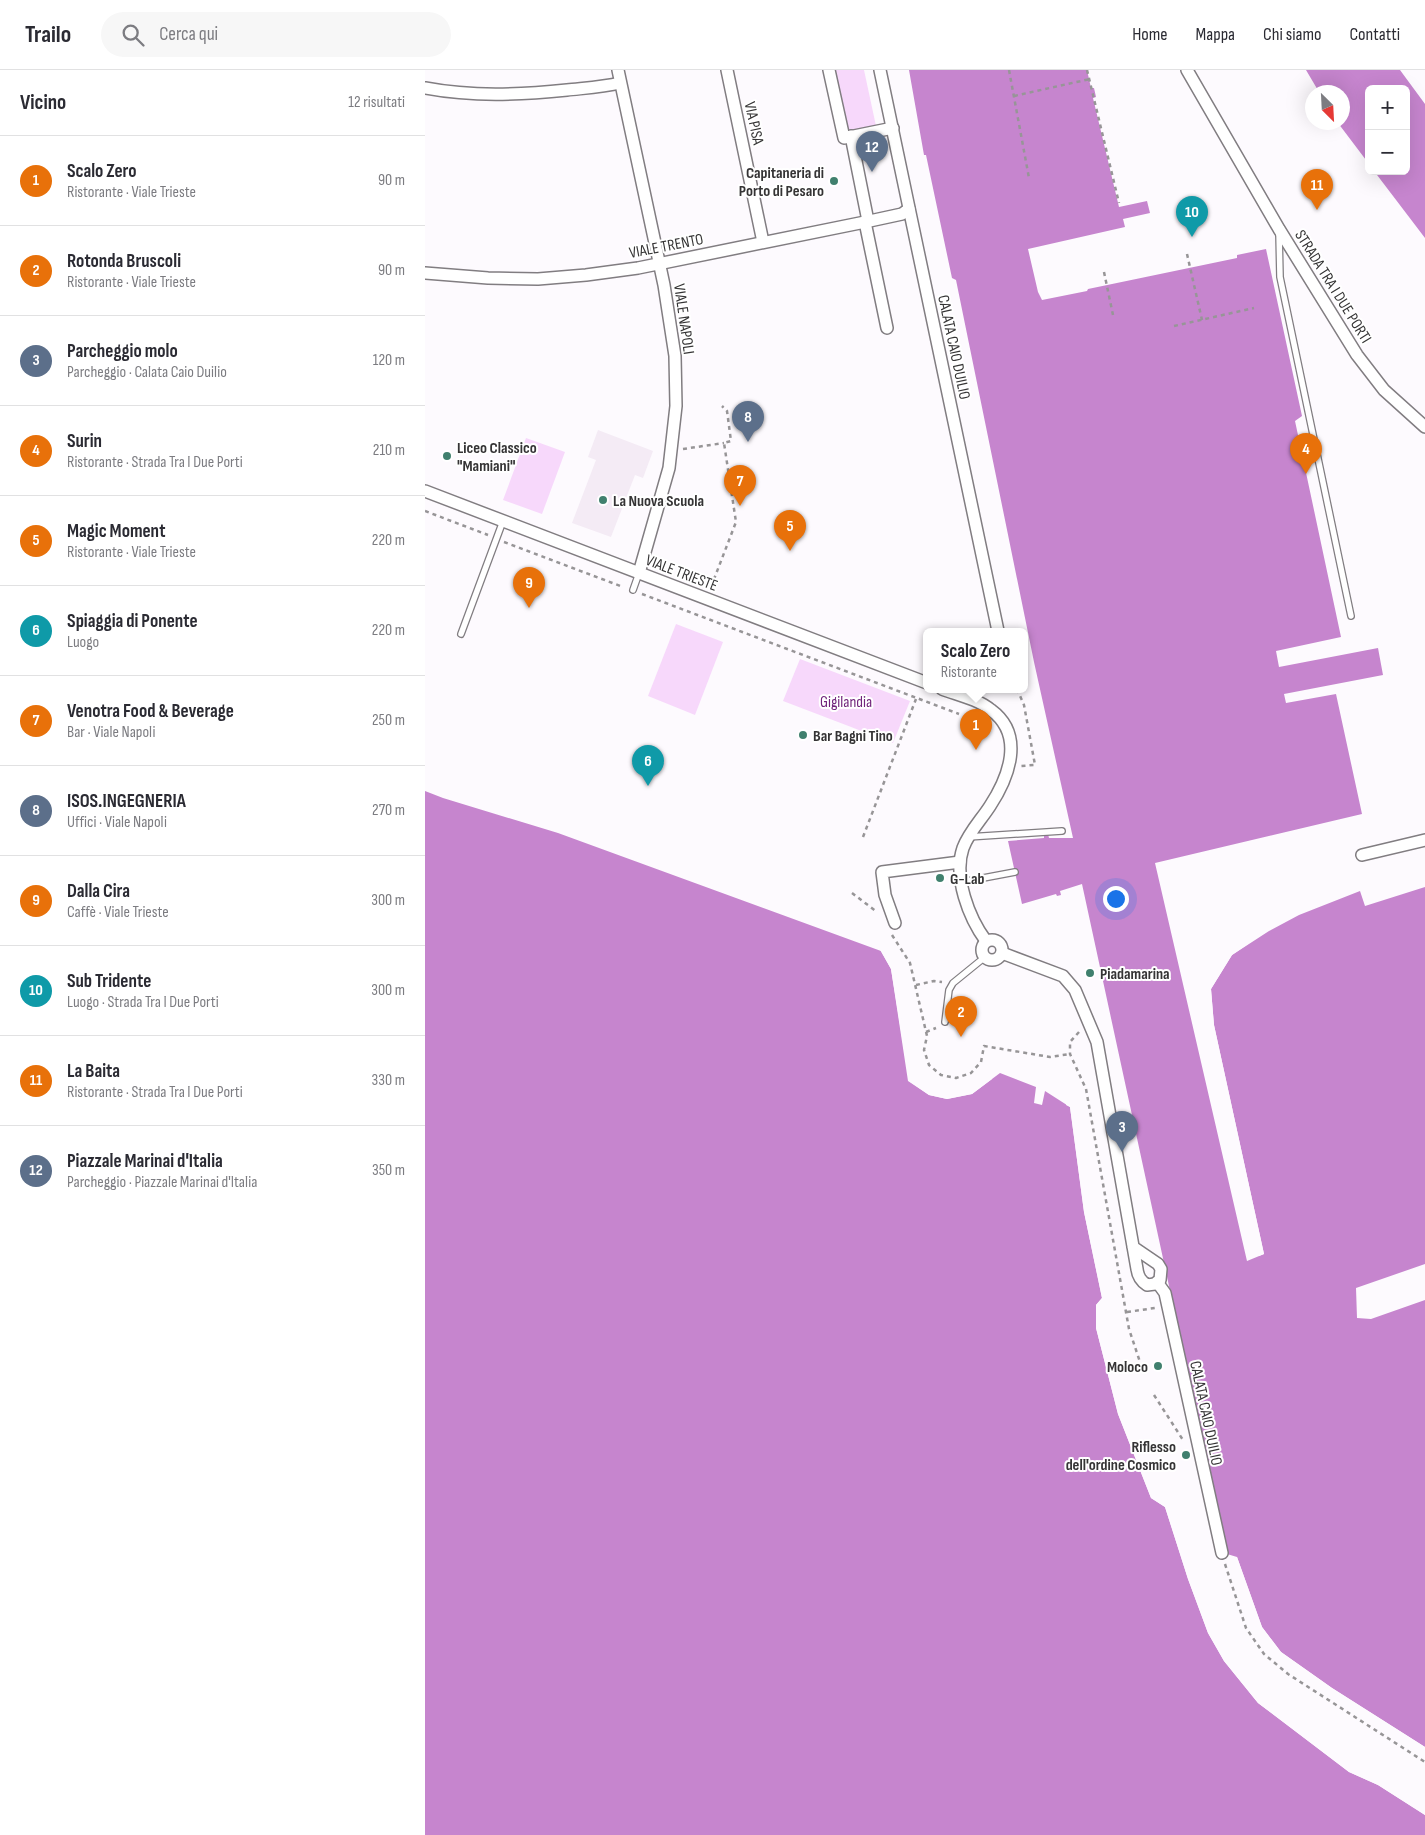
<!DOCTYPE html>
<html lang="it">
<head>
<meta charset="utf-8">
<style>
	body { margin:0; font-family:"Sofia Sans Condensed",sans-serif; background:#f7f7f7; color:#2b2b33 }
	.controls { position:absolute; right:15px; top:15px; display:grid; overflow:hidden; border-radius:8px; box-shadow:0 5px 20px #0002 }
	.controls button { width:45px; height:45px; display:grid; place-items:center; padding:0; border:0; border-bottom:1px solid #e1e1e2; background:#fff; color:#2b2b33; font:25px sans-serif }
	.compass { position:absolute; left:880px; top:15px; width:45px; height:45px; border-radius:50%; background:#fff; box-shadow:0 5px 20px #0002; rotate:156deg }
	.you { position:absolute; left:690px; top:828px; width:18px; height:18px; margin:-12px; border:4px solid #fff; border-radius:50%; background:#1a73e8; box-shadow:0 0 0 8px #1a73e833 }
	.badge { display:grid; place-items:center; width:32px; height:32px; border-radius:50%; background:#40806e; color:#fff; font-size:16px; font-weight:700 }
	.pin { position:absolute; translate:-50% -41px; filter:drop-shadow(0 1px 2px #0008) }
	.pin::after { content:''; position:absolute; top:26px; width:18px; height:15px; background:inherit; clip-path:polygon(0 0,100% 0,50% 100%) }
	.popup { position:absolute; left:498px; top:558px; width:105px; height:65px; box-sizing:border-box; display:grid; place-content:center; border-radius:8px; background:#fff; filter:drop-shadow(0 1px 4px #0005); font-size:16px; white-space:nowrap; color:#7c7c81 }
	.popup b { font-size:19px; color:#2b2b33 }
	.popup::after { content:''; position:absolute; left:50%; top:100%; margin-left:-10px; border:10px solid transparent; border-top-color:#fff }
	.list { margin:0; padding:0; list-style:none }
	h2 { display:flex; justify-content:space-between; align-items:center; height:65px; margin:0; padding:0 20px; font-size:21px }
	h2 small { font-size:16px; font-weight:400; color:#7c7c81 }
	.list li { display:grid; grid-template-columns:32px 1fr auto; gap:15px; align-items:center; box-sizing:border-box; height:90px; padding:0 20px; border-top:1px solid #e1e1e2 }
	.list b { display:block; font-size:19px; white-space:nowrap }
	.list p { margin:0; font-size:16px; white-space:nowrap; color:#7c7c81 }
	.list em { font-size:16px; font-style:normal; color:#7c7c81 }
	.icon { flex:none; width:28px; height:28px; fill:none; stroke:currentColor; stroke-width:2; stroke-linecap:round; stroke-linejoin:round }
	.map { position:relative; flex:none; width:1000px; height:1765px; overflow:hidden }
	header { display:flex; align-items:center; gap:30px; box-sizing:border-box; height:70px; padding:0 25px; background:#fff; border-bottom:1px solid #e1e1e2 }
	header strong { font-size:24px }
	nav { display:flex; gap:28px; margin-inline-start:auto; font-size:18px }
	.search { width:350px; height:45px; background:#f7f7f7; display:flex; align-items:center; gap:12px; box-sizing:border-box; padding:0 18px; border-radius:28px; color:#7c7c81; font-size:19px }
	main { display:flex }
	aside { flex:1; background:#fff }
	.map>svg:first-child { display:block }
	.built { fill:#f4ebf5 }
	.green { fill:#f7d8fb }
	.water { fill:#c685ce }
	.pier { fill:#fdfafe }
	.lines { fill:none; stroke-linecap:round; stroke-linejoin:round }
	.lane-casing { stroke:#817d81; stroke-width:8 }
	.street-casing { stroke:#817d81; stroke-width:14 }
	.path { stroke:#979597; stroke-width:2.5; stroke-dasharray:4 4; stroke-linecap:butt }
	.lane { stroke:#fff; stroke-width:5.5 }
	.street { stroke:#fff; stroke-width:11 }
	.poi-dot { fill:#40806e; stroke:#fff; stroke-width:2 }
	.labels { text-anchor:middle; stroke-width:4; stroke-linejoin:round; paint-order:stroke }
	.street-label { font-size:16px; fill:#353435; stroke:#fff }
	.poi-label { font-size:16px; font-weight:bold; fill:#353435; stroke:#fff; text-anchor:start }
	.park-label { font-size:16px; fill:#71247b; stroke:#fff }
</style>
</head>
<body>
<header>
<strong>Trailo</strong>
<div class="search"><svg class="icon" aria-label="search" viewBox="0 0 24 24"><circle cx="10" cy="10" r="6"/><path d="M15 15l6 6"/></svg>Cerca qui</div>
<nav><a>Home</a><a>Mappa</a><a>Chi siamo</a><a>Contatti</a></nav>
</header>
<main>
<aside>
<h2>Vicino<small>12 risultati</small></h2>
<ul class="list">
<li><span class="badge" style="background:#e8710a">1</span><div><b>Scalo Zero</b><p>Ristorante · Viale Trieste</p></div><em>90 m</em></li>
<li><span class="badge" style="background:#e8710a">2</span><div><b>Rotonda Bruscoli</b><p>Ristorante · Viale Trieste</p></div><em>90 m</em></li>
<li><span class="badge" style="background:#5c6f8a">3</span><div><b>Parcheggio molo</b><p>Parcheggio · Calata Caio Duilio</p></div><em>120 m</em></li>
<li><span class="badge" style="background:#e8710a">4</span><div><b>Surin</b><p>Ristorante · Strada Tra I Due Porti</p></div><em>210 m</em></li>
<li><span class="badge" style="background:#e8710a">5</span><div><b>Magic Moment</b><p>Ristorante · Viale Trieste</p></div><em>220 m</em></li>
<li><span class="badge" style="background:#0f9aa8">6</span><div><b>Spiaggia di Ponente</b><p>Luogo</p></div><em>220 m</em></li>
<li><span class="badge" style="background:#e8710a">7</span><div><b>Venotra Food &amp; Beverage</b><p>Bar · Viale Napoli</p></div><em>250 m</em></li>
<li><span class="badge" style="background:#5c6f8a">8</span><div><b>ISOS.INGEGNERIA</b><p>Uffici · Viale Napoli</p></div><em>270 m</em></li>
<li><span class="badge" style="background:#e8710a">9</span><div><b>Dalla Cira</b><p>Caffè · Viale Trieste</p></div><em>300 m</em></li>
<li><span class="badge" style="background:#0f9aa8">10</span><div><b>Sub Tridente</b><p>Luogo · Strada Tra I Due Porti</p></div><em>300 m</em></li>
<li><span class="badge" style="background:#e8710a">11</span><div><b>La Baita</b><p>Ristorante · Strada Tra I Due Porti</p></div><em>330 m</em></li>
<li><span class="badge" style="background:#5c6f8a">12</span><div><b>Piazzale Marinai d'Italia</b><p>Parcheggio · Piazzale Marinai d'Italia</p></div><em>350 m</em></li>
</ul>
</aside>
<div class="map">
<svg width="1000" height="1765" viewBox="0 0 1000 1765">
	<rect width="100%" height="100%" fill="#fdfafe"/>
	<polygon class="built" points="173,360 228,381 218,408 210,405 186,467 147,453 171,390 163,387"/>
	<g class="green">
		<polygon points="410,0 439,0 451,56 423,62"/>
		<polygon points="101,368 140,382 117,444 78,430"/>
		<polygon points="251,554 298,572 270,645 223,626"/>
		<polygon points="375,589 485,631 468,673 358,631"/>
	</g>
	<g class="water">
		<polygon points="484,0 662,0 666,18 669,18 671,27 668,28 694,137 722,131 725,143 698,149 700,157 603,179 613,222 617,230 662,221 663,219 812,188 812,185 841,179 877,346 870,351 916,567 851,581 854,597 953,578 958,605 859,624 861,633 911,624 937,744 730,793 822,1191 839,1184 789,955 786,919 807,885 844,861 874,845 935,821 940,836 1000,817 1000,1194 931,1218 932,1248 946,1249 1000,1230 1000,1677 907,1618 856,1582 837,1557 812,1487 802,1484 657,814 635,821 636,825 632,826 631,824 597,834 583,771 619,768 619,765 623,764 624,768 648,768 609,592 531,210 527,208 501,85 499,85"/>
		<polygon points="881,0 975,0 1000,34 1000,168 949,101 981,101 981,19 944,19 944,94 913,53 918,52 918,22 894,22"/>
		<polygon points="0,721 18,728 133,763 456,881 466,899 484,1011 504,1025 522,1029 547,1024 575,1003 611,1017 609,1033 617,1035 620,1021 645,1037 659,1142 677,1228 671,1235 671,1258 693,1344 726,1428 740,1437 763,1509 783,1563 799,1591 833,1633 924,1702 953,1715 1000,1745 1000,1765 0,1765"/>
	</g>
	<g class="pier">
		<polygon points="824,871 823,874 807,885 786,919 789,955 839,1184 834,1186 833,1183 836,1182 787,955 784,919 805,883"/>
		<polygon points="454,878 458,880 469,898 486,1010 505,1023 522,1027 546,1022 567,1006 567,1009 547,1024 522,1029 504,1025 483,1011 466,899"/>
		<polygon points="641,1032 647,1036 662,1142 679,1228 673,1235 674,1258 695,1344 729,1427 742,1436 765,1508 785,1562 801,1590 834,1632 925,1700 954,1713 1000,1742 1000,1745 953,1715 924,1702 833,1633 799,1591 783,1563 763,1509 740,1437 726,1428 693,1344 671,1258 671,1235 677,1228 659,1142 645,1037 641,1035"/>
		<polygon points="812,1487 837,1557 856,1582 907,1618 1000,1677 1000,1679 906,1620 854,1584 835,1558 811,1492"/>
	</g>
	<g class="lines">
		<defs>
			<g id="lane">
				<polyline points="854,163 855,207 926,546"/>
				<polyline points="208,520 214,503"/>
				<polyline points="36,564 78,451"/>
				<polyline points="543,767 637,761"/>
				<polyline points="537,812 590,802"/>
				<polyline points="520,952 524,920 528,913 560,887"/>
			</g>
			<g id="street">
				<polyline points="193,0 239,215 250,286 251,336 244,398 214,503"/>
				<polyline points="302,0 338,172"/>
				<polyline points="404,0 419,68 468,58"/>
				<polyline points="455,0 573,561"/>
				<polyline points="762,0 854,159 932,285 959,320 1000,357"/>
				<path d="M 0,18 C 47,27 94,25 142,20 C 160,18 178,17 195,13"/>
				<polyline points="426,66 443,151"/>
				<polyline points="440,152 462,258"/>
				<polyline points="0,203 63,208 113,209 161,205 213,198 440,152 477,144 484,139"/>
				<polyline points="0,421 502,613"/>
				<path d="M 517,619 C 533,625 553,629 566,640 C 600,665 584,707 565,736 C 556,750 544,762 538,778 C 528,807 544,848 561,871"/>
				<polyline points="937,785 1000,770"/>
				<polyline points="470,853 460,825 457,802 535,792"/>
				<circle cx="567" cy="880" r="10"/>
				<path d="M 577,883 L 638,906 L 650,920 L 672,972 L 712,1199 C 713,1207 716,1211 722,1215 L 730,1214 L 735,1210 L 736,1199 L 733,1194 L 708,1177"/>
				<polyline points="732,1212 740,1223 797,1483"/>
			</g>
		</defs>
		<use href="#lane" class="lane-casing"/>
		<use href="#street" class="street-casing"/>
		<g class="path">
			<polyline points="584,0 604,108"/>
			<polyline points="662,0 694,133"/>
			<polyline points="589,26 665,9"/>
			<polyline points="762,184 777,250"/>
			<polyline points="679,202 688,245"/>
			<polyline points="749,256 829,238"/>
			<polyline points="258,379 299,373"/>
			<polyline points="0,441 63,465"/>
			<polyline points="79,472 198,517"/>
			<polyline points="286,517 311,452 299,373 306,371 302,341 297,336"/>
			<polyline points="217,524 534,644"/>
			<polyline points="592,619 599,635 610,695 595,696"/>
			<polyline points="438,767 491,629"/>
			<polyline points="427,823 452,842"/>
			<polyline points="467,865 485,893 502,966 499,980 504,995 516,1005 531,1008 546,1003 556,992 559,976 625,987 645,984"/>
			<polyline points="491,915 509,911 517,912"/>
			<polyline points="501,962 511,958"/>
			<polyline points="654,962 645,972 645,984 661,1019 704,1259 716,1295"/>
			<polyline points="702,1242 730,1238"/>
			<polyline points="729,1325 758,1370"/>
			<polyline points="800,1494 821,1558 839,1584 863,1604 1000,1692"/>
		</g>
		<use href="#lane" class="lane"/>
		<use href="#street" class="street"/>
	</g>
	<g class="poi-dot">
		<circle cx="409" cy="111" r="5"/>
		<circle cx="22" cy="386" r="5"/>
		<circle cx="178" cy="430" r="5"/>
		<circle cx="378" cy="665" r="5"/>
		<circle cx="515" cy="808" r="5"/>
		<circle cx="665" cy="903" r="5"/>
		<circle cx="733" cy="1296" r="5"/>
		<circle cx="761" cy="1385" r="5"/>
	</g>
	<g class="labels">
		<g class="street-label">
			<text transform="translate(330 53) rotate(78)" y="6">VIA PISA</text>
			<text transform="translate(241 175) rotate(-11)" y="6">VIALE TRENTO</text>
			<text transform="translate(909 216) rotate(58)" y="6">STRADA TRA I DUE PORTI</text>
			<text transform="translate(260 249) rotate(82)" y="6">VIALE NAPOLI</text>
			<text transform="translate(530 277) rotate(78)" y="6">CALATA CAIO DUILIO</text>
			<text transform="translate(257 502) rotate(21)" y="6">VIALE TRIESTE</text>
			<text transform="translate(782 1343) rotate(78)" y="6">CALATA CAIO DUILIO</text>
		</g>
		<g class="poi-label">
			<text x="399" y="108" text-anchor="end">Capitaneria di<tspan x="399" dy="18">Porto di Pesaro</tspan></text>
			<text x="32" y="383">Liceo Classico<tspan x="32" dy="18">"Mamiani"</tspan></text>
			<text x="188" y="436">La Nuova Scuola</text>
			<text x="388" y="671">Bar Bagni Tino</text>
			<text x="525" y="814">G-Lab</text>
			<text x="675" y="909">Piadamarina</text>
			<text x="723" y="1302" text-anchor="end">Moloco</text>
			<text x="751" y="1382" text-anchor="end">Riflesso<tspan x="751" dy="18">dell'ordine Cosmico</tspan></text>
		</g>
		<g class="park-label">
			<text x="421" y="637">Gigilandia</text>
		</g>
	</g>
</svg>
<div class="controls">
<button>+</button>
<button>−</button>
</div>
<svg class="compass" viewBox="-18 -18 36 36"><path d="M0-13l5 13h-10z" fill="#e53935"/><path d="M0 13l5-13h-10z" fill="#7c7c81"/></svg>
<div class="you"></div>
<div class="pin badge" style="left:551px;top:680px;background:#e8710a">1</div>
<div class="popup"><b>Scalo Zero</b>Ristorante</div>
<div class="pin badge" style="left:536px;top:967px;background:#e8710a">2</div>
<div class="pin badge" style="left:697px;top:1082px;background:#5c6f8a">3</div>
<div class="pin badge" style="left:881px;top:404px;background:#e8710a">4</div>
<div class="pin badge" style="left:365px;top:481px;background:#e8710a">5</div>
<div class="pin badge" style="left:223px;top:716px;background:#0f9aa8">6</div>
<div class="pin badge" style="left:315px;top:436px;background:#e8710a">7</div>
<div class="pin badge" style="left:323px;top:372px;background:#5c6f8a">8</div>
<div class="pin badge" style="left:104px;top:538px;background:#e8710a">9</div>
<div class="pin badge" style="left:767px;top:167px;background:#0f9aa8">10</div>
<div class="pin badge" style="left:892px;top:140px;background:#e8710a">11</div>
<div class="pin badge" style="left:447px;top:102px;background:#5c6f8a">12</div>
</div>
</main>
</body>
</html>
